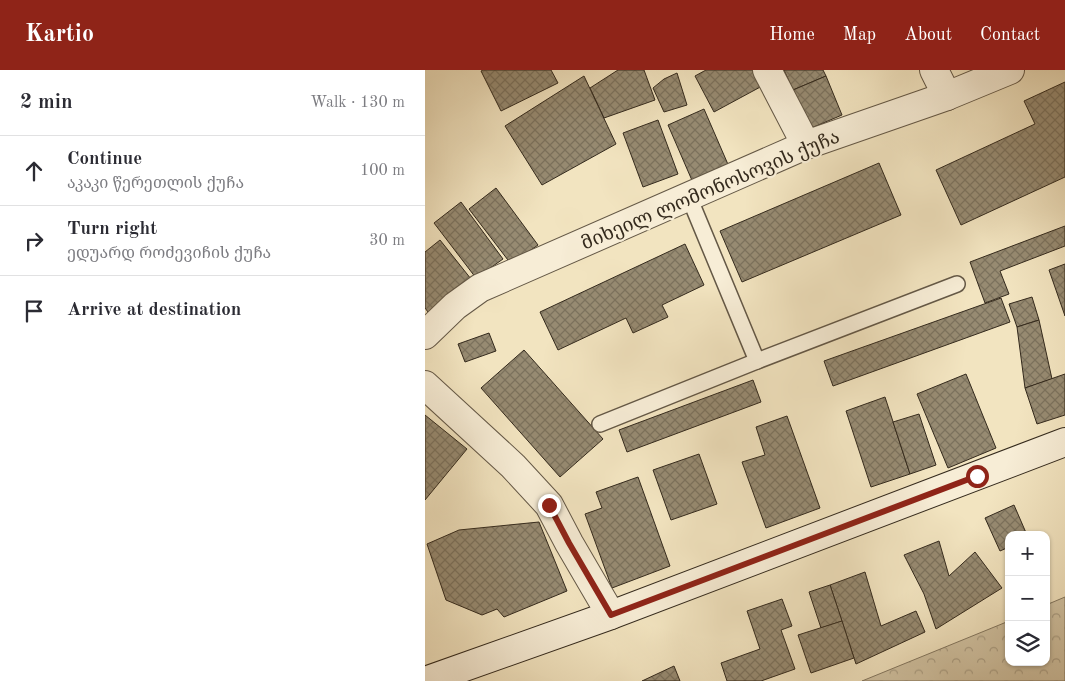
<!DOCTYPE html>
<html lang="en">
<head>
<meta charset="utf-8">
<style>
	body { margin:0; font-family:"Old Standard TT","Noto Serif Georgian",serif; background:#f2f2f3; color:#2b2b33 }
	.controls { position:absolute; right:15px; bottom:15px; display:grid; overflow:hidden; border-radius:10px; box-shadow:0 1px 4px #0004 }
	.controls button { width:45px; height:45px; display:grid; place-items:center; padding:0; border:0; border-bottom:1px solid #e1e1e2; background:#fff; color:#2b2b33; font:25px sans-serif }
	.stop { position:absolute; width:15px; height:15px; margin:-11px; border:4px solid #8f2418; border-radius:50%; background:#fff }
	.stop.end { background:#8f2418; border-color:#fff; box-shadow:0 1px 5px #0008 }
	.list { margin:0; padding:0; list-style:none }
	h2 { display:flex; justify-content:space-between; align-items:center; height:65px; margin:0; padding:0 20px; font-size:21px }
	h2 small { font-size:16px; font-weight:400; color:#7c7c81 }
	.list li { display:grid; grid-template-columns:32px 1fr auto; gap:15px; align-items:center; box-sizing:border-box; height:70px; padding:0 20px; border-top:1px solid #e1e1e2 }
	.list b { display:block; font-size:19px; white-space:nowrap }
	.list p { margin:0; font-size:16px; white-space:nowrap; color:#7c7c81 }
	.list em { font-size:16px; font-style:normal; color:#7c7c81 }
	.icon { flex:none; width:28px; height:28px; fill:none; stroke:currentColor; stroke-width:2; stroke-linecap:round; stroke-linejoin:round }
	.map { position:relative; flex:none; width:640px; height:611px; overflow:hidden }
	header { display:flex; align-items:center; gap:30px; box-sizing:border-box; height:70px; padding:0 25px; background:#8f2418; color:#fff }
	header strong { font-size:24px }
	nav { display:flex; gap:28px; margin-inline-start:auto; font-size:18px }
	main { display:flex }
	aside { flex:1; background:#fff }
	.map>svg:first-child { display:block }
	.forest { fill:url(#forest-crowns); stroke:#837760 }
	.building { fill:url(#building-cross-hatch); stroke:#342a1d }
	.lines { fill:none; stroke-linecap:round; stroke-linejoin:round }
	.lane-casing { stroke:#645846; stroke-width:18 }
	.street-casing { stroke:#645846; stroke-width:30 }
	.secondary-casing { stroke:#342a1d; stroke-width:30 }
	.lane { stroke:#f7edd6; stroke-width:15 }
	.street { stroke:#f7edd6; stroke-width:28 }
	.secondary { stroke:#f7edd6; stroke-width:28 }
	.route { stroke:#8f2418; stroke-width:6 }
	.labels { text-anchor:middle; stroke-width:4.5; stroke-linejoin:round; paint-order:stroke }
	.street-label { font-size:19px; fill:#342a1d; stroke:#f7edd6 }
</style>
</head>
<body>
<header>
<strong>Kartio</strong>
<nav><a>Home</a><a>Map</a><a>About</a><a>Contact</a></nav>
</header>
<main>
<aside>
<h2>2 min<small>Walk · 130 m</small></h2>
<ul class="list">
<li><svg class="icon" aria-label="ahead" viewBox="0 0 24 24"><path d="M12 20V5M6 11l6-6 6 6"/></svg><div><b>Continue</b><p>აკაკი წერეთლის ქუჩა</p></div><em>100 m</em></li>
<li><svg class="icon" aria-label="right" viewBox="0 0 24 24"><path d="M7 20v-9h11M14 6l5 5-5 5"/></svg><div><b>Turn right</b><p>ედუარდ როძევიჩის ქუჩა</p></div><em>30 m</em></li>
<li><svg class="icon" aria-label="arrive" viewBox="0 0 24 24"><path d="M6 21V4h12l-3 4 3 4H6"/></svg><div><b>Arrive at destination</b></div></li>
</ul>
</aside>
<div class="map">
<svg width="640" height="611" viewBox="0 0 640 611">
	<defs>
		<pattern id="forest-crowns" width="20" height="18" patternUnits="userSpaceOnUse" patternTransform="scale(1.25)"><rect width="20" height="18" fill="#d2c4a4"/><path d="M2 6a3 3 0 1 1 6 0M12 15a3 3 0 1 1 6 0" fill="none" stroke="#ab9f85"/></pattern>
		<pattern id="building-cross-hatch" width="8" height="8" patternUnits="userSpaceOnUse" patternTransform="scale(1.25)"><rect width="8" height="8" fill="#978b72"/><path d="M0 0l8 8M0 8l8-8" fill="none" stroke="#7c725d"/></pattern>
	</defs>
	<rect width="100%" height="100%" fill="#f2e4c0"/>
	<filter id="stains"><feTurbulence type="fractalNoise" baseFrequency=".004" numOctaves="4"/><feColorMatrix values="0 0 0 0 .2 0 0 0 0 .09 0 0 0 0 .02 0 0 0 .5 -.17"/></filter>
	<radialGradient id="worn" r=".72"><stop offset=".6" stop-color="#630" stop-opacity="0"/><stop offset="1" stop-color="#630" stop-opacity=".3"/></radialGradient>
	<polygon class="forest" points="640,527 640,611 437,611 584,551 584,592 621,592 621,535"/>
	<g class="building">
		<polygon points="58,0 126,0 133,13 76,41 56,1"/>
		<polygon points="193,0 219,0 230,30 179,48 165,18"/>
		<polygon points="281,0 331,0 339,15 289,42 270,6"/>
		<polygon points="359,0 398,0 401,6 368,20"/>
		<polygon points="252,3 262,35 239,42 228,18 239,9"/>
		<polygon points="159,6 191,74 117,115 80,56"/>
		<polygon points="401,6 417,45 384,59 368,20"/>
		<polygon points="640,12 640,107 536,155 511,100 610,54 599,31"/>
		<polygon points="279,39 305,99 269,115 243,55"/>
		<polygon points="233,50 253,104 218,117 198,63"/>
		<polygon points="454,93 476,145 317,212 295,161"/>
		<polygon points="71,118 113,175 86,194 44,139"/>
		<polygon points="36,132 78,189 51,208 9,153"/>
		<polygon points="640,156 640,176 575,201 584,224 560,233 545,192"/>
		<polygon points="15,170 50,214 6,246 0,238 0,182"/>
		<polygon points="260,174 279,215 237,235 243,247 208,263 201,248 133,280 115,242"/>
		<polygon points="640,194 640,246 624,200"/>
		<polygon points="607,227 614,250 592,257 584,234"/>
		<polygon points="576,228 585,252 408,316 399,291"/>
		<polygon points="614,250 627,309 600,318 592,257"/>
		<polygon points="64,263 71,281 40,292 33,274"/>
		<polygon points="99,280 178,369 135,407 56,318"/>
		<polygon points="541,304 571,378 523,398 492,324"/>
		<polygon points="640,304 640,345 612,354 600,318"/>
		<polygon points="328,310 336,332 202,382 194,360"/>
		<polygon points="460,327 485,404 446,417 421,341"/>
		<polygon points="494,344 511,395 485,404 468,352"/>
		<polygon points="0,345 42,379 0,430"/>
		<polygon points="362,346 395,438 341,458 317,392 340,385 331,357"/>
		<polygon points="274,384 292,434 246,450 228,400"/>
		<polygon points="213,407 245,496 187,518 160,444 177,438 171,422"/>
		<polygon points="589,435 602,465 584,465 584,477 575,481 560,448"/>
		<polygon points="114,452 142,521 79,547 72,539 57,545 21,530 2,474 34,460"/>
		<polygon points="514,471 524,506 550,482 577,518 511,559 499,524 479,485"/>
		<polygon points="440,502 456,556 491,541 500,562 431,594 405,515"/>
		<polygon points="405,515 417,551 396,558 384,522"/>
		<polygon points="357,529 367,556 356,560 370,599 336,611 302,611 296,593 335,579 322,541"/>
		<polygon points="417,551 429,588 386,603 373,565"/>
		<polygon points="249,596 255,611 217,611"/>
	</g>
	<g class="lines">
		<defs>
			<g id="lane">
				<polyline points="264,127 332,291"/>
				<polyline points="175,354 332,291 532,214"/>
			</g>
			<g id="street">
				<polyline points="342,0 381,75"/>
				<polyline points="509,0 522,26"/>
				<polyline points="0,265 30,236 55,218 381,75 522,26 585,0"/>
				<polyline points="0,315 88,396 124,435 144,473 186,545"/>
			</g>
			<polyline id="secondary" points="0,611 186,545 640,372"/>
		</defs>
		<use href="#lane" class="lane-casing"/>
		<use href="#street" class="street-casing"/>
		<use href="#secondary" class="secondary-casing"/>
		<use href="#lane" class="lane"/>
		<use href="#street" class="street"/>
		<use href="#secondary" class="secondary"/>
	</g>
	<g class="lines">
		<polyline class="route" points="124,435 144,473 186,545 552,406"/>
	</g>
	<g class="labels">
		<g class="street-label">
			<text transform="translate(285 119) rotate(-23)" y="7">მიხეილ ლომონოსოვის ქუჩა</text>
		</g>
	</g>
	<rect width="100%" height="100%" filter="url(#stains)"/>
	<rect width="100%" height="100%" fill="url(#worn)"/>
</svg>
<div class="controls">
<button>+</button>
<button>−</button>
<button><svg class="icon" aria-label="layers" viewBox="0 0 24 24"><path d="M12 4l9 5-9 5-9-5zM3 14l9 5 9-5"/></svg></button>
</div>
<div class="stop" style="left:552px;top:406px"></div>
<div class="stop end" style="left:124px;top:435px"></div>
</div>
</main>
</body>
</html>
